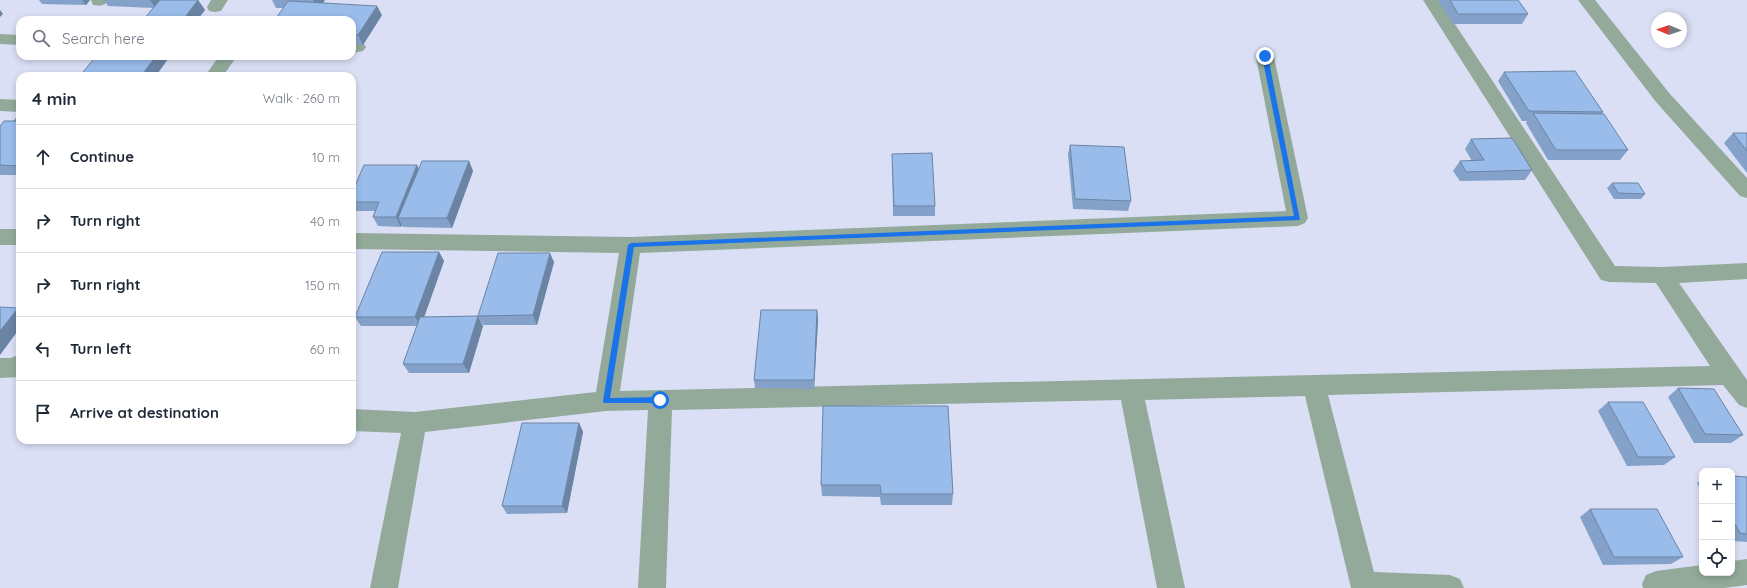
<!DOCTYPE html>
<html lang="en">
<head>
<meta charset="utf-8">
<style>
	body { margin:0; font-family:Quicksand,sans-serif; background:#f2f2f3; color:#1f2937 }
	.controls { position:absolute; right:12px; bottom:12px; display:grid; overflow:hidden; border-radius:8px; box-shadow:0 2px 6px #0003 }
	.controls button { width:36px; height:36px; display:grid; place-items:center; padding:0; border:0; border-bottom:1px solid #e0e1e3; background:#fff; color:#1f2937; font:20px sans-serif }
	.compass { position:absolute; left:1651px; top:12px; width:36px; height:36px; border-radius:50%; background:#fff; box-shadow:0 2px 6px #0003; rotate:272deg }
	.stop { position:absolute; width:12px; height:12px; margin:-9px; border:3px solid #1a73e8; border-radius:50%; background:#fff }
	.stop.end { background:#1a73e8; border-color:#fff; box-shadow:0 1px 4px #0008 }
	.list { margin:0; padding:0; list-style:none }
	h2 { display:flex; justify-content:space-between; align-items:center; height:52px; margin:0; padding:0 16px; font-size:17px }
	h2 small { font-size:13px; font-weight:400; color:#747a83 }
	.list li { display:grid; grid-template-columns:26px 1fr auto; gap:12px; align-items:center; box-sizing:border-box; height:64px; padding:0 16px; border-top:1px solid #e0e1e3 }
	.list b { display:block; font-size:15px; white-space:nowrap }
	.list em { font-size:13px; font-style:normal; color:#747a83 }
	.icon { flex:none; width:22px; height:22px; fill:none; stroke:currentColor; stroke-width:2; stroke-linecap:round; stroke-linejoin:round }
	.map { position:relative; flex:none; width:1747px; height:588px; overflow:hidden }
	.search { position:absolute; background:#fff; box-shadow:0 2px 6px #0003; left:16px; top:16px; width:340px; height:44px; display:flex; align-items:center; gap:10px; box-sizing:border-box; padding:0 14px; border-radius:12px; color:#747a83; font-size:15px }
	.panel { position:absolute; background:#fff; box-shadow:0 2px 6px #0003; left:16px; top:72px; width:340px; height:372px; border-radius:12px }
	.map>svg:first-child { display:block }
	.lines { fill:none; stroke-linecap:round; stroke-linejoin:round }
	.minor { fill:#93aa9a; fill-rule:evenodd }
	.wall { fill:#84a2c9 }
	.shaded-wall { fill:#6b84a4 }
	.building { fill:#99bcea; stroke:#6b84a4 }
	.route { fill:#1a73e8 }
</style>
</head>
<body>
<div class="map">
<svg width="1747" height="588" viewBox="0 0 1747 588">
	<rect width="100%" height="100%" fill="#dadff5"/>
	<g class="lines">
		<g class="minor">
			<path d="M 91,0 L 109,0 C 105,6 100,6 93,5 Z"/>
			<polygon points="211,0 228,0 221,11 215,12 209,11 207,7"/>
			<polygon points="1423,0 1439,0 1615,266 1662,267 1747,263 1747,279 1679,283 1747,380 1747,408 1739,405 1723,385 1328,395 1374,572 1450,575 1460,579 1464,588 1351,588 1305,396 1145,400 1185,588 1157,588 1121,400 672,410 666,588 638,588 648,410 606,411 425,432 398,588 370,588 401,433 352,431 352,409 415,412 596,392 619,253 352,249 352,233 631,237 1286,211 1256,57 1259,53 1265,51 1271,53 1274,57 1308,218 1305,223 1298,226 640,253 620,391 1710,366 1656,283 1609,282 1601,280"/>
			<polygon points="1578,0 1595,0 1670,94 1747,178 1747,198 1740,196 1656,102"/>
			<polygon points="0,34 20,35 20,45 0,44"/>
			<polygon points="352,41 363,43 366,47 363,51 352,53"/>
			<polygon points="219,56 237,56 223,76 205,76"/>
			<polygon points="0,99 20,100 20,112 0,111"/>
			<rect x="0" y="229" width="20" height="16"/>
			<polygon points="20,354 20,377 0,378 0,358 11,358"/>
			<polygon points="1747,559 1747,585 1724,588 1643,588 1642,584 1646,575 1656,571 1702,565 1702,573 1732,573 1732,561"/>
		</g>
	</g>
	<g class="wall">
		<polygon points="39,0 90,0 86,5 42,4"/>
		<polygon points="104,0 198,0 205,10 197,20 143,20 153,8 108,6"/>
		<polygon points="272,0 325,0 323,3 382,15 363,45 352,44 352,20 283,8 276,8"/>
		<polygon points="1438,0 1518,0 1528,14 1522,24 1453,24"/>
		<polygon points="1504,72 1603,112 1601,114 1628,150 1620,160 1548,160 1526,123 1527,121 1522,121 1498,81"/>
		<polygon points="20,114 20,175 0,175 0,126 14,121"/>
		<polygon points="1733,133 1747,133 1747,173 1724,143"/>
		<polygon points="1471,139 1532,170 1525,180 1460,181 1453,171 1460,161 1472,161 1465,149"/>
		<polygon points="1070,145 1131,201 1128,211 1073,209 1068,154"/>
		<polygon points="892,154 935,206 935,216 893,216"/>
		<polygon points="469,161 473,171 452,228 403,227 402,225 401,227 378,226 373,217 375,211 354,211 352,208 352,193"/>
		<polygon points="1612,183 1645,194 1641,199 1614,199 1607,188"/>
		<polygon points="439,252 444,261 424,317 483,326 469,373 409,373 403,364 417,326 361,326 355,317"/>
		<polygon points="554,262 537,325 483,325 478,316"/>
		<polygon points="817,310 818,320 814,389 755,388 754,380"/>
		<polygon points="1678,388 1743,435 1731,443 1694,443 1668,397"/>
		<polygon points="1608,402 1675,457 1664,465 1627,466 1598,411"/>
		<polygon points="823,406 953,494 952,505 881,505 880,497 822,496 821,485"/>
		<polygon points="579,423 583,432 567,513 507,514 502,506"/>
		<polygon points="1732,476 1747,477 1747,542 1732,541"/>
		<polygon points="1702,480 1702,492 1697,483"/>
		<polygon points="1590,509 1683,557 1671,564 1603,565 1580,517"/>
	</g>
	<g class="shaded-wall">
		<polygon points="82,0 90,0 86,5"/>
		<polygon points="150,0 163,0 156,8"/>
		<polygon points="198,0 205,10 197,20 183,20"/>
		<polygon points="313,0 325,0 318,10"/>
		<polygon points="377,6 382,15 363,45 358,35"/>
		<polygon points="0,10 3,14 0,17"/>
		<polygon points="156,56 170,56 156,76 141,76"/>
		<polygon points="469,161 473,171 452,228 447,218"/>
		<polygon points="417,165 422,175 398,218 402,225 401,227 396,217"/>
		<polygon points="439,252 444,261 421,326 415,317"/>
		<polygon points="550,253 554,262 537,325 533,315"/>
		<polygon points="18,308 20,310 20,328 0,355 0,331"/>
		<polygon points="817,310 818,320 814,389 814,380"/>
		<polygon points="478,316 483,326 469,373 463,364"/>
		<polygon points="579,423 583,432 567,513 562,506"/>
	</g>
	<g class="building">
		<polygon points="160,0 198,0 183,20 143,20"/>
		<polygon points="1450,0 1518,0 1528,14 1458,14"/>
		<polygon points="288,1 377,6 358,35 352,34 352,20 275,20"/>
		<polygon points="96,56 156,56 141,76 80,76"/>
		<polygon points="1575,71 1603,112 1529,111 1504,72"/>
		<polygon points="1533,113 1604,114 1628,150 1556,150"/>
		<polygon points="20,114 20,121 14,121"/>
		<polygon points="4,121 20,121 20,165 19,166 0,165 0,126"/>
		<polygon points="1733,133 1747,133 1747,151"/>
		<polygon points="1512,138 1532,170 1466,172 1460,161 1484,160 1471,139"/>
		<polygon points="1070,145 1124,147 1131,201 1075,199"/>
		<polygon points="932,153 935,206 894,206 892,154"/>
		<polygon points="422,161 469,161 447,218 398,218"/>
		<polygon points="364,165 417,165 396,217 373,217 379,202 352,202 352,193"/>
		<polygon points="1612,183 1638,183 1645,194 1618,193"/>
		<polygon points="382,252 439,252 415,317 355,317"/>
		<polygon points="498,253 550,253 533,315 478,316"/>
		<polygon points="0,307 18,308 0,331"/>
		<polygon points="761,310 817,310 814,380 754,380"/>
		<polygon points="478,316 463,364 403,364 420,317"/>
		<polygon points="1678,388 1714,389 1743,435 1705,434"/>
		<polygon points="1608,402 1643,402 1675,457 1638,457"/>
		<polygon points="823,406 948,406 953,494 881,494 880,485 821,485"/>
		<polygon points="522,423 579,423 562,506 502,506"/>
		<polygon points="1732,476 1747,477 1747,534 1740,533 1732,519"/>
		<polygon points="1590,509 1657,509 1683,557 1614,557"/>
	</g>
	<polygon class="route" points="1265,55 1268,56 1300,220 634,247 610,398 660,397 663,400 660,403 604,403 603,401 628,245 631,243 1294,216 1262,56"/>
</svg>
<div class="controls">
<button>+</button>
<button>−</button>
<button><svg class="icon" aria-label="locate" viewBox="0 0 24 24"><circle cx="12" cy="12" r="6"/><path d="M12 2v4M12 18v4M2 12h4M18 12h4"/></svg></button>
</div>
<svg class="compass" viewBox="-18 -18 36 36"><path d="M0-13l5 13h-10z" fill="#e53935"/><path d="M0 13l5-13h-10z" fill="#747a83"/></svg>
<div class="stop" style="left:660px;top:400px"></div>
<div class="stop end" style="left:1265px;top:56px"></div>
<div class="search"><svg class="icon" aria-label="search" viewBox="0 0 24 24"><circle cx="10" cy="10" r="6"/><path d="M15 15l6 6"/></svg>Search here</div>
<section class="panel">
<h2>4 min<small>Walk · 260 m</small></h2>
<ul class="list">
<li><svg class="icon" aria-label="ahead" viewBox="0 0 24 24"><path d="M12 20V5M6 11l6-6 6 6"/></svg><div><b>Continue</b></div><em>10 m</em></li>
<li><svg class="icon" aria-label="right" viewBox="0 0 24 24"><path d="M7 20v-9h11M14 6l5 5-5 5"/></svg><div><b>Turn right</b></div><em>40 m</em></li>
<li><svg class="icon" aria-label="right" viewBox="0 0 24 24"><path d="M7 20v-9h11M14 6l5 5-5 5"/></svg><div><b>Turn right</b></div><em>150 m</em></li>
<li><svg class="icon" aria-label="left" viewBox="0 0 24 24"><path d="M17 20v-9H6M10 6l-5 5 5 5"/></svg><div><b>Turn left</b></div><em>60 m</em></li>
<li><svg class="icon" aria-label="arrive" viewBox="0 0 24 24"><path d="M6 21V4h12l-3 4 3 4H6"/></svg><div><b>Arrive at destination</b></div></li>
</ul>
</section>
</div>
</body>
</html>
